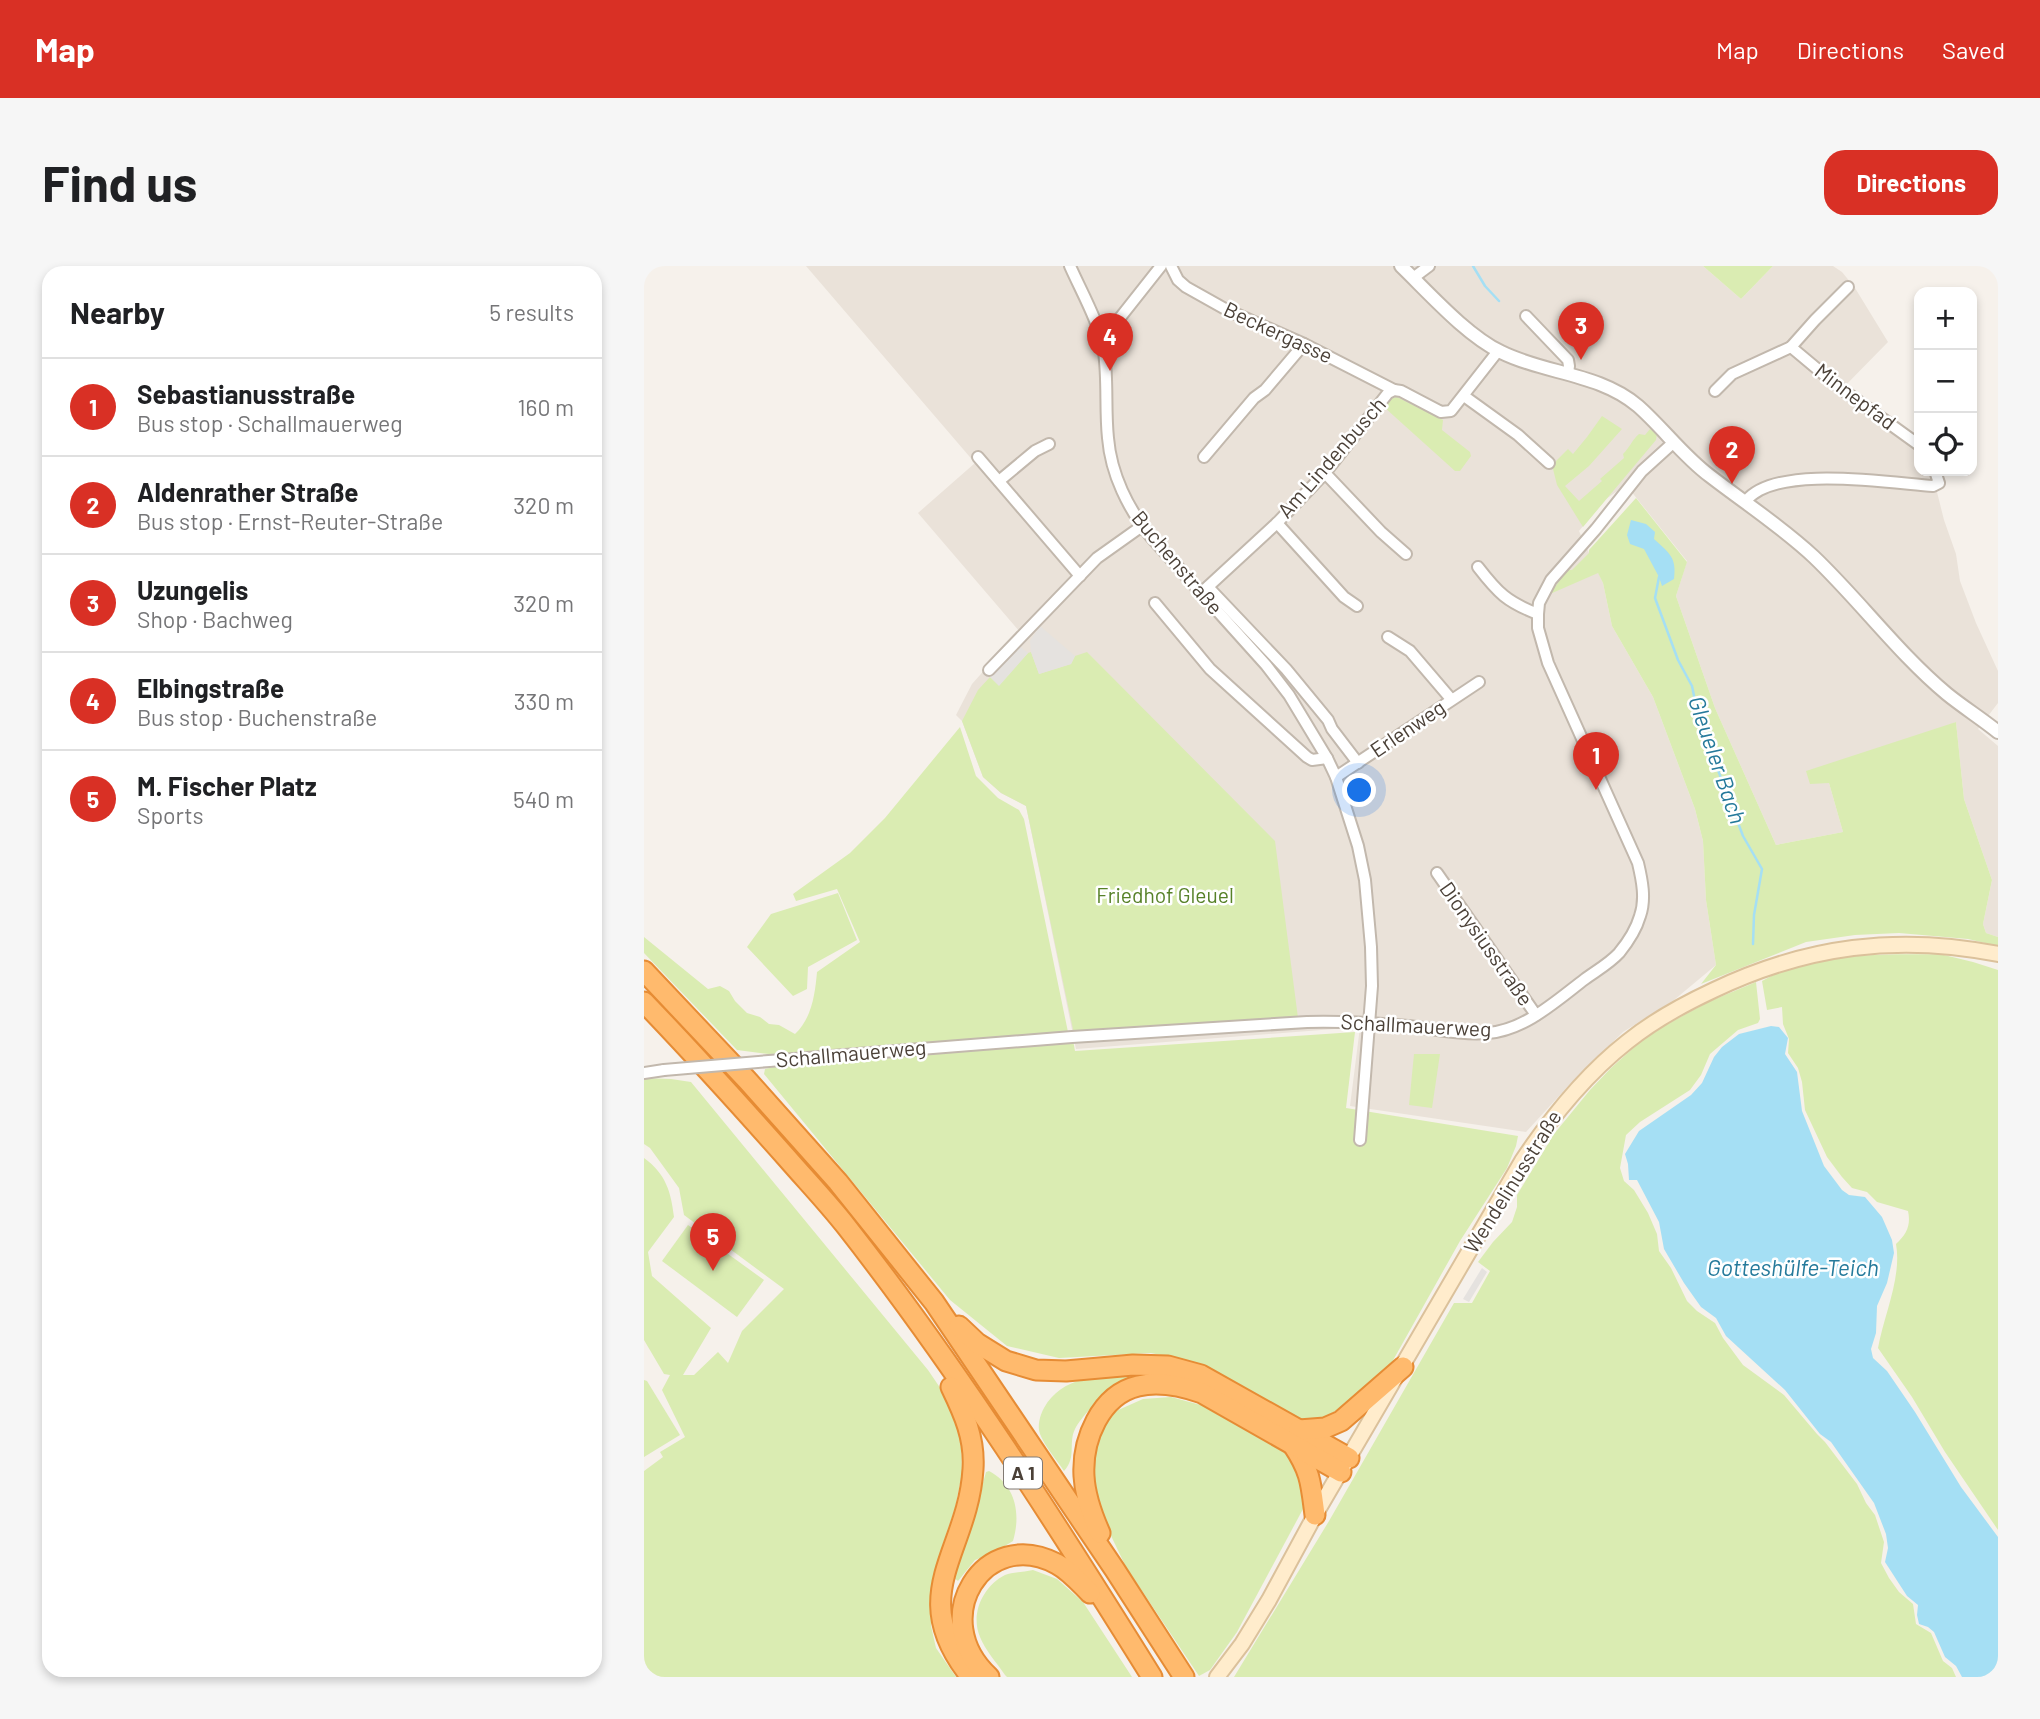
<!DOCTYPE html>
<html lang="en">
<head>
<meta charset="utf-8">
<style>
	body { margin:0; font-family:Barlow,sans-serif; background:#f6f6f6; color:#202124 }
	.controls { position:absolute; right:21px; top:21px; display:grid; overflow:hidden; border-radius:14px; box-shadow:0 4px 10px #0003 }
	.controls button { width:63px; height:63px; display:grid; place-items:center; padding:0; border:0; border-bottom:2px solid #e0e0e0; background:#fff; color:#202124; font:35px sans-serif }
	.you { position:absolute; left:716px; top:525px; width:24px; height:24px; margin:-18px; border:5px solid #fff; border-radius:50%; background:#1a73e8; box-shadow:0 0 0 10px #1a73e833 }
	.badge { display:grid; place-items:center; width:46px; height:46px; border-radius:50%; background:#d93025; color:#fff; font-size:23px; font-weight:700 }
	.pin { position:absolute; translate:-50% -58px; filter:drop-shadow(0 2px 4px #0008) }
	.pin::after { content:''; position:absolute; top:37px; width:24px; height:21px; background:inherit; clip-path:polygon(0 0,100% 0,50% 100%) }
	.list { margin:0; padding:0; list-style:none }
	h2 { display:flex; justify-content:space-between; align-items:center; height:91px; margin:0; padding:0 28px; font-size:30px }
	h2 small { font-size:23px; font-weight:400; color:#757577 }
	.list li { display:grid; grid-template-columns:46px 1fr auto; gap:21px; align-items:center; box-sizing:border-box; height:98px; padding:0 28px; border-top:2px solid #e0e0e0 }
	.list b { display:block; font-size:26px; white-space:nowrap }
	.list p { margin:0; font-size:23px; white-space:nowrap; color:#757577 }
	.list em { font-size:23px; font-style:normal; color:#757577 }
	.icon { flex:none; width:38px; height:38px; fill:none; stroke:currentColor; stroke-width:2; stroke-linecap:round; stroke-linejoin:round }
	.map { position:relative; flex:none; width:1354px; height:1411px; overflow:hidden; border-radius:21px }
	header { display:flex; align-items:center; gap:42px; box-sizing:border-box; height:98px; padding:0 35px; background:#d93025; color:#fff }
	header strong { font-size:33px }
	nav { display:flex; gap:38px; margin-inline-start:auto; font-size:24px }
	.intro { display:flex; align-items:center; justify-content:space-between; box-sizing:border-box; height:168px; padding:0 42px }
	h1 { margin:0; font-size:49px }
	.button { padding:18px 32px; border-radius:21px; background:#d93025; color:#fff; font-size:24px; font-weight:700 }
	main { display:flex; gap:42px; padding:0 42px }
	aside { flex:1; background:#fff; border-radius:21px; box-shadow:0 4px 10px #0003 }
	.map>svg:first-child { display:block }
	.residential { fill:#eae2d9 }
	.green { fill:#daecb2 }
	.parking { fill:#e5e2df }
	.water { fill:#a5dff4 }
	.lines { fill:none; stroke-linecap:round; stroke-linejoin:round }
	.stream { stroke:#a5dff4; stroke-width:2.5 }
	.minor-casing { stroke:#c2b8ad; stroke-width:14 }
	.tertiary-casing { stroke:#c2b8ad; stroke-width:16 }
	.secondary-casing { stroke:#dbc19b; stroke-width:18 }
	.motorway-casing { stroke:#e68c35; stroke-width:23 }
	.minor { stroke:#fff; stroke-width:10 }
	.tertiary { stroke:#fff; stroke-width:12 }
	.secondary { stroke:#ffeccc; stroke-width:14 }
	.motorway { stroke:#ffba6d; stroke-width:19 }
	.minor-bridge-casing { stroke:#c2b8ad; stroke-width:14; stroke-linecap:butt }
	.minor-bridge { stroke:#fff; stroke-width:10 }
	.labels { text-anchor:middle; stroke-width:5; stroke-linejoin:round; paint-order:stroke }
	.shield { fill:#fff; stroke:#817a74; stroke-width:2 }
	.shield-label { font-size:19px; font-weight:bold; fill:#4b4138 }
	.street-label { font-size:21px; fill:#4b4138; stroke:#fff }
	.park-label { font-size:21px; fill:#568127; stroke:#fff }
	.water-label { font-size:23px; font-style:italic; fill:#257a9b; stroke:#fff }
</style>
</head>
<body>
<header>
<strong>Map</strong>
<nav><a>Map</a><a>Directions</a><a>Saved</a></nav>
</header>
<div class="intro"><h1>Find us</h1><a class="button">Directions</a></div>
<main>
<aside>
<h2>Nearby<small>5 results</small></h2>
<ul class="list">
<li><span class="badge">1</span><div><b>Sebastianusstraße</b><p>Bus stop · Schallmauerweg</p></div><em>160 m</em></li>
<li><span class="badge">2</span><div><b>Aldenrather Straße</b><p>Bus stop · Ernst-Reuter-Straße</p></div><em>320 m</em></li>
<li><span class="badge">3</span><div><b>Uzungelis</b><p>Shop · Bachweg</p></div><em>320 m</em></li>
<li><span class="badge">4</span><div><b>Elbingstraße</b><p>Bus stop · Buchenstraße</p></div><em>330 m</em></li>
<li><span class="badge">5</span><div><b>M. Fischer Platz</b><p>Sports</p></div><em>540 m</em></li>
</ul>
</aside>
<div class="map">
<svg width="1354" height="1411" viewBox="0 0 1354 1411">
	<rect width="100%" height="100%" fill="#f6f1eb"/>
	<polygon class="residential" points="162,0 1059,0 1097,33 1129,0 1189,0 1198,6 1211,22 1244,76 1196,125 1275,184 1275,205 1288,206 1300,254 1312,288 1316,315 1332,357 1354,405 1354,437 1334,463 1354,480 1354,671 1342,667 1339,658 1348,614 1320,533 1312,456 1185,517 1199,566 1132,579 1071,442 1032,330 1043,295 982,219 962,233 935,265 959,317 968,360 1009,431 1051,543 1059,575 1062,634 1072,699 1030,734 979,766 926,818 882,866 706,840 716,761 432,783 382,540 357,527 339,511 318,455 312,449 328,418 375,365 274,247 331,197"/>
	<g class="green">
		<polygon points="1059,0 1129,0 1097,33"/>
		<polygon points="753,131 799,154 798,164 826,186 827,190 816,205 811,205 740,141 746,132"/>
		<path d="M 958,150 L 978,163 L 945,200 L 921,220 L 935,235 L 958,215 L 956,213 L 980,192 L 979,188 C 986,181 988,174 995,168 L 1001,169 L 1006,163 L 1013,168 L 1012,174 L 939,261 L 913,219 L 908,199 L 924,183 L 929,188 L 943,171 Z"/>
		<polygon points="992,232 1043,296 1032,330 1071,442 1132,579 1199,566 1185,517 1166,518 1162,505 1312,456 1320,533 1348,614 1339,658 1342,667 1354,671 1354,680 1324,673 1255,667 1211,669 1162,676 1057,718 1072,699 1062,634 1059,575 1051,543 1009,431 968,360 959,317 954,307 906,328 923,304 928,304 945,287 945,284"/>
		<polygon points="387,386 395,408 427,398 431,390 443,386 631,575 654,752 430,768 382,540 357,527 339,511 318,455 334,424 346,411 355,419 384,387"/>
		<path d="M 316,461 L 332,510 L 354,532 L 375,544 L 380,553 L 424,766 L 174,786 L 125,788 L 93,784 L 0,687 L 0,671 L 64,723 L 76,720 L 85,725 L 91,735 L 103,747 L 116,751 L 125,758 L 135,759 L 151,768 C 168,752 171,728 173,706 L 216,676 L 193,623 L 152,635 L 149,628 L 206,587 L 241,552 Z"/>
		<polygon points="194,627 213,674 164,701 163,723 149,730 103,681 127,648"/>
		<path d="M 1296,688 L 1329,696 L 1354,704 L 1354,1264 L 1301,1186 L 1268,1131 L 1234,1082 C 1240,1049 1258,1011 1252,978 C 1263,968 1267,959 1264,945 L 1233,936 L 1223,926 L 1208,922 L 1198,911 L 1183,891 L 1161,844 L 1158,816 L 1154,802 L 1144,787 L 1145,773 L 1139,758 L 1138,741 L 1123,744 L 1118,715 C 1171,685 1237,689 1296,688 Z"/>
		<polygon points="1112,716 1116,753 1114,757 1094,764 1066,788 1057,809 1046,824 996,856 982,869 976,902 980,915 990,924 1004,947 1013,968 1015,985 1027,1002 1043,1035 1053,1045 1071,1057 1079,1072 1099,1099 1140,1129 1173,1168 1181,1176 1213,1218 1222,1237 1231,1249 1240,1276 1237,1297 1245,1312 1255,1326 1269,1338 1272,1358 1287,1367 1299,1395 1308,1402 1312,1411 590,1411 685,1255 810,1037 828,1037 846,1005 834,996 849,976 868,956 873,941 873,929 910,868 946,824 967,802 996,776 1020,760 1064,736"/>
		<polygon points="711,766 702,842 874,870 872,880 863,902 816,975 743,1105 714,1131 695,1143 677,1153 659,1154 546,1095 507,1087 415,1092 363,1080 306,1034 120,808 121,803 130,801 429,774 431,785"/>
		<polygon points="770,788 796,788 788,842 765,839"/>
		<path d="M 0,812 L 27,813 L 47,816 L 284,1104 L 301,1129 L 317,1164 L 318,1208 L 311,1242 L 296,1287 L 289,1321 L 287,1360 L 292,1382 L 312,1411 L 0,1411 L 0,1205 L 19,1191 L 16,1186 L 41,1171 L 18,1124 L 26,1109 L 20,1108 L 0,1074 L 0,892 C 22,908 27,926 30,951 L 4,986 L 8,1010 L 67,1062 L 39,1109 L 50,1109 L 74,1086 L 84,1097 L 98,1065 L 140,1023 L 40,949 L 35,922 L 6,882 L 0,878 Z"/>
		<polygon points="44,959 120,1014 93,1051 18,995"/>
		<path d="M 487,1108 C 481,1118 474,1118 465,1125 C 455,1133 437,1151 431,1163 C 424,1177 433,1191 420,1205 C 413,1194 401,1181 396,1168 C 393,1160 396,1149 400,1142 C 418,1110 454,1110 487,1108 Z"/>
		<polygon points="0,1114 3,1115 36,1169 0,1191"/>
		<polygon points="527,1131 564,1141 634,1178 647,1190 661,1225 659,1243 593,1366 566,1404 555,1410 482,1301 457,1249 448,1218 453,1168 472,1145 499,1133"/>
		<path d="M 345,1205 C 372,1219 377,1248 369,1275 L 351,1286 L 331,1294 L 314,1315 L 310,1312 C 316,1276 333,1242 342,1206 Z"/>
		<path d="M 389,1304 L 413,1313 L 439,1336 L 488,1411 L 363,1411 L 361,1409 C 353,1397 341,1384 336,1371 C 326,1348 339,1320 361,1309 C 369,1306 380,1306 389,1304 Z"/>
	</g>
	<g class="parking">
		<polygon points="396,360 431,390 427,398 395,408 387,386 386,375"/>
		<polygon points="374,379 384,387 355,420 346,411"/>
		<polygon points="838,1002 843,1006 825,1036 819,1033"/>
	</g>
	<g class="water">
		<path d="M 987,254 L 1002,258 L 1011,266 L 1010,273 C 1025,287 1033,291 1030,313 L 1018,320 L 1015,311 L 1000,283 L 986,278 L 983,269 Z"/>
		<polygon points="1127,760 1135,761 1144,772 1141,788 1153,806 1158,845 1180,900 1198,924 1205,929 1221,931 1238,951 1248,974 1250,987 1243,1017 1233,1040 1232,1067 1227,1083 1229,1092 1243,1105 1271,1146 1317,1221 1354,1271 1354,1411 1318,1411 1312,1400 1301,1391 1290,1366 1284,1361 1275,1358 1273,1349 1274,1339 1263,1330 1241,1296 1244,1282 1242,1268 1230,1237 1187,1176 1176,1168 1141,1124 1082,1070 1072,1052 1057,1041 1040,1017 1020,983 1015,956 993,914 985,914 984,898 981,888 995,865 1047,829 1058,817 1070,791 1078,781 1095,768"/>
	</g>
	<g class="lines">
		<g class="stream">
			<polyline points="829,0 841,20 855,35"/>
			<polyline points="1015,311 1011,332 1034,394 1048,420 1055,454 1099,570 1118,603 1110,649 1109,678"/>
		</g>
		<defs>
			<g id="minor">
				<path d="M 426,0 C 437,25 457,60 460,86 C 464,114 461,144 464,172 C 467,208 484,243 507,271 L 622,399 L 645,429 L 683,492 L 692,511 L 714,580 L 721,614 L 727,681 L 728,720 L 716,874"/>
				<polyline points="527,0 534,14 542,21 583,44 660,78 750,124"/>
				<polyline points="769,12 785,0"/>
				<polyline points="882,50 924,94 925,100 924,107"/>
				<polyline points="457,71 464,67 517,0"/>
				<polyline points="1147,81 1196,122 1275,179"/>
				<polyline points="1071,125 1088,108 1147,81 1171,54 1204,21"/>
				<polyline points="820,130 874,169 905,197"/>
				<polyline points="334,191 436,310"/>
				<polyline points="560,191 610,132 621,124 660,78"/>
				<polyline points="681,207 737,266 762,288"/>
				<polyline points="355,215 391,185 405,178"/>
				<path d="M 1102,235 C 1131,198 1246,217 1289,220 L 1295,217 L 1291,205"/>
				<polyline points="633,257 700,331 713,340"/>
				<path d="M 834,301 C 854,327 863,336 894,348"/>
				<polyline points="564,321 642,403 684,454 688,463 714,497"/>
				<polyline points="556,328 633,257 681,207 744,127 750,124 757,125 797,146 807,145 854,85"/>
				<polyline points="511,337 566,403 663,491 668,494 683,492"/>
				<polyline points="744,371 766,385 807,433"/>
				<polyline points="345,404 453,292 498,260"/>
				<polyline points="692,511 835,416"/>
				<polyline points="793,607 892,749"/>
				<path d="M 125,795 L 428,771 L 663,756 C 697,755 730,757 764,760 C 791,763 817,769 844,767 C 881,764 912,735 941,713 C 952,705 966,697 975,687 C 984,676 992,664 996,650 C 1002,633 998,614 994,597 L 904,397 L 894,362 L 894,348 L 895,337 L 907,314 L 952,263 L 998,205 L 1030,176"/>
				<polyline points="0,807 20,804"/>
			</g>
			<path id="tertiary" d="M 757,0 C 785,27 822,69 857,86 C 901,108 955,107 994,140 C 1019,162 1039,190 1066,210 C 1101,237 1138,261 1170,291 C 1216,335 1254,387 1303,428 C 1319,441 1338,453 1354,466"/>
			<path id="secondary" d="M 573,1411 L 598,1378 L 625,1334 L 671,1249 L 878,895 C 908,850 941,809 983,776 C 1009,755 1040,738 1070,724 C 1162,680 1254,668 1354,688"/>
			<g id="motorway">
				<polyline points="0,705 103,814 194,916 290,1036 471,1304 540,1411"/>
				<path d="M 0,736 C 49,787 96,839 143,892 C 163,915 184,937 202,960 C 314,1103 412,1257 508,1411"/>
				<polyline points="315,1060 333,1077 362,1095 392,1104 422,1105 489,1099 524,1100 557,1109 705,1192"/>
				<path d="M 307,1121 C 320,1148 331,1172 329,1203 C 324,1287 260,1328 327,1411"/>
				<polyline points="655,1164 681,1162 697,1155 759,1101"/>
				<path d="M 649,1179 C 667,1206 667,1218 671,1249"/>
				<path d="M 456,1267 C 448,1249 441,1230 440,1210 C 438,1174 456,1129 494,1120 C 516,1115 538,1120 558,1127 L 697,1206"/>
				<path d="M 345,1411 C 282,1353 340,1259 413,1298 C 426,1305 436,1317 446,1327"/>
			</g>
		</defs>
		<use href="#minor" class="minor-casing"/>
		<use href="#tertiary" class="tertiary-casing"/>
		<use href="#secondary" class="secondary-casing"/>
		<use href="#motorway" class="motorway-casing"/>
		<use href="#minor" class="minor"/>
		<use href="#tertiary" class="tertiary"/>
		<use href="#secondary" class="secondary"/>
		<use href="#motorway" class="motorway"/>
		<defs>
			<polyline id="minor-bridge" points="20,804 125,795"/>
		</defs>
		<use href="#minor-bridge" class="minor-bridge-casing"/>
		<use href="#minor-bridge" class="minor-bridge"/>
	</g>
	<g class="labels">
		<rect class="shield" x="360" y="1191.5" width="38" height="31" rx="5"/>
		<g class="shield-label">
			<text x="379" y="1214">A 1</text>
		</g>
		<g class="street-label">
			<text transform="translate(634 67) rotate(25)" y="7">Beckergasse</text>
			<text transform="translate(1211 131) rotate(37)" y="7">Minnepfad</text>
			<text transform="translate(688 192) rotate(-49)" y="7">Am Lindenbusch</text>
			<text transform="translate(533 297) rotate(50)" y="7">Buchenstraße</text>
			<text transform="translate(764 463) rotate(-34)" y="7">Erlenweg</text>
			<text transform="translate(842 678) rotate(55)" y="7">Dionysiusstraße</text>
			<text transform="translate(772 760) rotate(3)" y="7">Schallmauerweg</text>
			<text transform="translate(207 788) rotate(-5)" y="7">Schallmauerweg</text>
			<text transform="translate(869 916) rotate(-58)" y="7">Wendelinusstraße</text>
		</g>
		<g class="park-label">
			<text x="521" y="637">Friedhof Gleuel</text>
		</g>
		<g class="water-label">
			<text transform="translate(1073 494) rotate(71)" y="8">Gleueler Bach</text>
			<text x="1149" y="1010">Gotteshülfe-Teich</text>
		</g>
	</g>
</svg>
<div class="controls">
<button>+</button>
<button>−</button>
<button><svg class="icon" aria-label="locate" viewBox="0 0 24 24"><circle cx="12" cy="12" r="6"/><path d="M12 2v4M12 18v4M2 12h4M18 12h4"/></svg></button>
</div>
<div class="you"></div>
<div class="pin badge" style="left:952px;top:524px">1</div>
<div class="pin badge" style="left:1088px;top:218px">2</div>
<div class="pin badge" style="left:937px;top:94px">3</div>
<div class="pin badge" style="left:466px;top:105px">4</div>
<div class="pin badge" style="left:69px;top:1005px">5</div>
</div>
</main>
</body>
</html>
